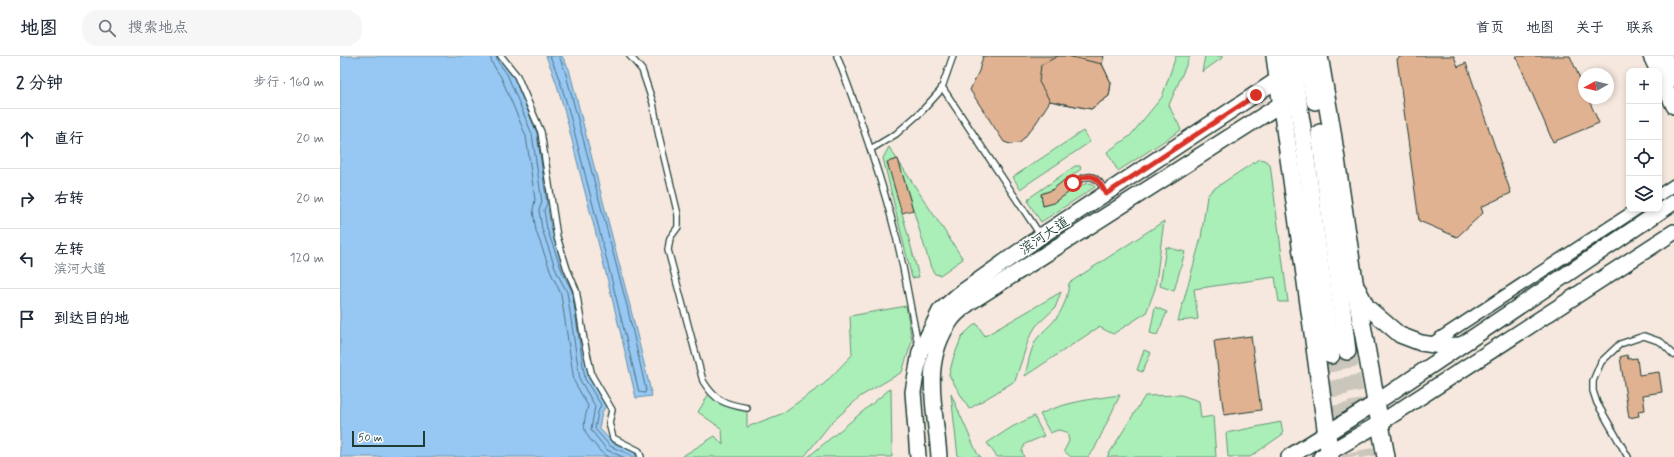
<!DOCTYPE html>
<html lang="zh">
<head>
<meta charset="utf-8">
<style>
	body { margin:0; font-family:Mynerve,"LXGW WenKai TC",sans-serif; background:#f6f6f7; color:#1f2937 }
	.controls { position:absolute; right:12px; top:12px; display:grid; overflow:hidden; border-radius:8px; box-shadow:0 2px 6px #0003 }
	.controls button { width:36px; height:36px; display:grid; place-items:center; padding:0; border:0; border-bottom:1px solid #e0e1e3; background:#fff; color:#1f2937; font:20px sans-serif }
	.compass { position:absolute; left:1238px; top:12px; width:36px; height:36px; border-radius:50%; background:#fff; box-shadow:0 2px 6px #0003; rotate:262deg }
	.scale { position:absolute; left:12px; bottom:10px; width:73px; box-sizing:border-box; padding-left:4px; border:2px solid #1f3d34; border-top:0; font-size:11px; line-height:14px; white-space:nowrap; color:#1f3d34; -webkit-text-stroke:3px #fff; paint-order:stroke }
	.stop { position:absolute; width:12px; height:12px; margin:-9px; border:3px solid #d93025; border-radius:50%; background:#fff }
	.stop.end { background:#d93025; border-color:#fff; box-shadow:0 1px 4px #0008 }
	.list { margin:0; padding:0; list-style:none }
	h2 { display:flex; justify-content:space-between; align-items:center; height:52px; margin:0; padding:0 16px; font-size:17px }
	h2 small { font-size:13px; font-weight:400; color:#747a83 }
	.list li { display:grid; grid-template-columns:26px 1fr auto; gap:12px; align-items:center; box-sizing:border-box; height:60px; padding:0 16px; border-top:1px solid #e0e1e3 }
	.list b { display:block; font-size:15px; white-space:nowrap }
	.list p { margin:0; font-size:13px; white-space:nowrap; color:#747a83 }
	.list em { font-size:13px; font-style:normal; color:#747a83 }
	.icon { flex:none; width:22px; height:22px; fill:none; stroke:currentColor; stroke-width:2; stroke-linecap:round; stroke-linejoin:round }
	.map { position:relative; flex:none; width:1334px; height:401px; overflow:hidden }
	header { display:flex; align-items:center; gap:24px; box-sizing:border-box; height:56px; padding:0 20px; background:#fff; border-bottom:1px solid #e0e1e3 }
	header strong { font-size:19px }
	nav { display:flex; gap:22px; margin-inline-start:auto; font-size:14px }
	.search { width:280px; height:36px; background:#f6f6f7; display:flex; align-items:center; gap:10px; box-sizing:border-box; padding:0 14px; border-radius:16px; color:#747a83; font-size:15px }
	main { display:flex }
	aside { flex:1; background:#fff }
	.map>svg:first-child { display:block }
	.green { fill:#aaeeb8; stroke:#649676 }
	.water { fill:#97c7f3; stroke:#6790a7 }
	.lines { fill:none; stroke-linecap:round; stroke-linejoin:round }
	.shore { stroke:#4f7480; stroke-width:1 }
	.building { fill:#e1b292; stroke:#1f3d34 }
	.primary-tunnel { stroke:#cbc6bc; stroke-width:17; stroke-dasharray:17 8; stroke-linecap:butt }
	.lane-casing { stroke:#1f3d34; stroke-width:8 }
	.street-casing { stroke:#1f3d34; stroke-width:14 }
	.secondary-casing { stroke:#1f3d34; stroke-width:18 }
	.primary-casing { stroke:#1f3d34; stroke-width:20 }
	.lane { stroke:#fff; stroke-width:5.5 }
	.street { stroke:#fff; stroke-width:11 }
	.secondary { stroke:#fff; stroke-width:15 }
	.primary { stroke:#fff; stroke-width:17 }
	.route { stroke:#d93025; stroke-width:5 }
	.labels { text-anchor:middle; stroke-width:3; stroke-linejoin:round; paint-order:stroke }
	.street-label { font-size:14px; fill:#1f3d34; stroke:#fff }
</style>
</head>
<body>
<header>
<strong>地图</strong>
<div class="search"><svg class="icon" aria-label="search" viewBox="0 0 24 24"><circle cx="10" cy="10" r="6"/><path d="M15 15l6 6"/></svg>搜索地点</div>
<nav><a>首页</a><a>地图</a><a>关于</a><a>联系</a></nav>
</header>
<main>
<aside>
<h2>2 分钟<small>步行 · 160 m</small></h2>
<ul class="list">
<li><svg class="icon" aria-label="ahead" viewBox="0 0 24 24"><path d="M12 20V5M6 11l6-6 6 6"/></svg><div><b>直行</b></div><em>20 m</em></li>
<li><svg class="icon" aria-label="right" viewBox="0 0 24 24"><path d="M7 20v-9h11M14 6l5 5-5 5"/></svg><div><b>右转</b></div><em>20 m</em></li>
<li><svg class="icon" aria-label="left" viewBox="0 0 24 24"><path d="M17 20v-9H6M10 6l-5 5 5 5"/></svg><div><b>左转</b><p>滨河大道</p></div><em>120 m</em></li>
<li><svg class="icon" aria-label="arrive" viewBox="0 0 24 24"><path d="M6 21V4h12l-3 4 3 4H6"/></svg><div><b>到达目的地</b></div></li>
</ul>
</aside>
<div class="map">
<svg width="1334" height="401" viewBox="0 0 1334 401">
	<rect width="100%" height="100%" fill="#f6e8de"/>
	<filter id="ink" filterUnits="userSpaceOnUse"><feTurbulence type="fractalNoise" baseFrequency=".025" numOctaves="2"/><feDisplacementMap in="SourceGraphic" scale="8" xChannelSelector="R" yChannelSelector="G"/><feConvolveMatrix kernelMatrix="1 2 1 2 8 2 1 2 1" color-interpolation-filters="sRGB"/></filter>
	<g filter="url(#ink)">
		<g class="green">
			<path d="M 836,0 L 850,0 L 829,49 C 832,58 838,65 841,74 L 778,115 L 767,96 L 790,80 L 822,41 Z"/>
			<polygon points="865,0 882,0 882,2 862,16"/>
			<polygon points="743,75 750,86 680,133 673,121"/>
			<polygon points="549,91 623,203 600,219 595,218 591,212 558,104 562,157 579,221 572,222 543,102"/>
			<polygon points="919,103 925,104 930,108 948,246 939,246 935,221 854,233 858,263 838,265 861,182 867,140 872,134"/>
			<path d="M 735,110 L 740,110 L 741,113 L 712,134 L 701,138 L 703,150 C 721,147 733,127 752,127 L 755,131 L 701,166 L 688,146 L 689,142 Z"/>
			<path d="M 824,165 L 815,233 L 806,257 L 773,278 L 759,271 L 685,320 C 688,308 690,295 696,284 C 702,275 711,270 717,261 C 724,251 728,239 729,227 Z"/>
			<polygon points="826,191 845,196 834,235 820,230"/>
			<polygon points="721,236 715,252 696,270 689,282 675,325 629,353 609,319 613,303 622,280 636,267 645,280"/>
			<polygon points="566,250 572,285 562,316 521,340 491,367 464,401 341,401 375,380 383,389 382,373 358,356 370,336 386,348 407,352 407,371 441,358 484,328 512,299 510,260"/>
			<polygon points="815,251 827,256 817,279 810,277"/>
			<polygon points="804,294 811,297 802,316 797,314"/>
			<polygon points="551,332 552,401 468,401"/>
			<polygon points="611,338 637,397 641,401 618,401"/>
			<path d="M 780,339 L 754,394 L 748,401 L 731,401 L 724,395 L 729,385 L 727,376 L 718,374 L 710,377 L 700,358 C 726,346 751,343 780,339 Z"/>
			<polygon points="841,339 859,345 861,362 873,360 876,401 767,401 805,340"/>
			<polygon points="694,360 704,380 685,388 682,395 684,401 657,401 647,387 672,371"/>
			<polygon points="941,366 943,378 910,401 888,401 886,377"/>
		</g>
		<g class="water">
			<polygon points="0,0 164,0 174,13 201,76 212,155 208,153 211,172 226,213 236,233 249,322 266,349 262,357 259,372 273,387 295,396 296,401 0,401"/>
			<path d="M 206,0 L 222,0 L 229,13 L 290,250 L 312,340 L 296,342 C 278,266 260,191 240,117 C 230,78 222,37 206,0 Z"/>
		</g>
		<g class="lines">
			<g class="shore">
				<path d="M 150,0 L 152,7 L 161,21 L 186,80 L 195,144 L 193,154 L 196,175 L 212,219 L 221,238 L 234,325 L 248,350 C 243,370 241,374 256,390 C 259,395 263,398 268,401"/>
				<polyline points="156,0 158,6 167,18 192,78 202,146 199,154 202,173 217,217 227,236 240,324 255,350 251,374 267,394 283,401"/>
				<path d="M 210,0 C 226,36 234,76 244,114 C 263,188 281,261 299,336 L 305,337 L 306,334 L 287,250 L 240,71 L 225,15 L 219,0"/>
				<polyline points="178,31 197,77 207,148 204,154 207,173 222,215 232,235 245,323 261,349 258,356 255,373 270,390 291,399 292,401"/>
			</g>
		</g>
		<g class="building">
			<polygon points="643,0 764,0 762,8 771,27 769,40 751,53 710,45 696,67 680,87 670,88 664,86 630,34 639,15"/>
			<polygon points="718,0 727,0 762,8 771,27 769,40 751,53 710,45 699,26 701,9"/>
			<polygon points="1062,0 1114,0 1118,11 1126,7 1171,137 1141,151 1143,157 1117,181 1079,165 1057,3"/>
			<polygon points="1176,0 1230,0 1244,32 1244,42 1248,42 1259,67 1213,86"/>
			<polygon points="558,103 573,154 562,157 547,106"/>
			<polygon points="728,121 736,131 714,147 703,150 701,138 712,134"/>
			<polygon points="911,280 921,354 884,359 874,285"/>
			<polygon points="1287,299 1288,303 1297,302 1299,319 1319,316 1322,336 1303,339 1305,354 1298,355 1299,360 1289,362 1280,301"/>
		</g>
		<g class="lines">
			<g class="primary-tunnel">
				<polyline points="1007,295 1027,401"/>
				<polyline points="991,299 1011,401"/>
			</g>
			<defs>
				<g id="lane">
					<polyline points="161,0 177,20 201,76 217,181 227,213 236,234 244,284 252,320 272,354 269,367 273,382 299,395 301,401"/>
					<path d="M 290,0 L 302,14 L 313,47 L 319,80 L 338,159 L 338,171 L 330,182 L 328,194 L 363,325 C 375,345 385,348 407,352"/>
					<path d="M 497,0 C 519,58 540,116 555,176 C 565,214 570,253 579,292"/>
					<polyline points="602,31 701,180"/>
					<polyline points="531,93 556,78 581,56 601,34 613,0"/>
					<path d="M 733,127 C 750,117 757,118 766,137"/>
					<polyline points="1288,401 1257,347 1253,335 1253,325 1261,306 1280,288 1304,280 1321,286 1334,299"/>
				</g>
				<g id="street">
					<polyline points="1319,139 1334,129"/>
					<polyline points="1091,288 1297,153"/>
				</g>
				<g id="secondary">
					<polyline points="1311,0 1318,15"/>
					<polyline points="1324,0 1334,23"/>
					<polyline points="1319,18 1334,50"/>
					<polyline points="1018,233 1027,251 1060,279 1081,287 1101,290 1120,289"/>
					<polyline points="578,401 573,336 580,296 600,255 618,239 701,180 937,24"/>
					<path d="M 599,401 C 596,353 580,307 611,264 C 616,257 623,252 629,247 L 941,48"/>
					<polyline points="949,401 1037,346 1334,146"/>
					<polyline points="981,401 1040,367 1334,176"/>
				</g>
				<g id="primary">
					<polyline points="935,0 990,401"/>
					<polyline points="950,0 962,71 991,299"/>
					<polyline points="966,0 975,45"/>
					<polyline points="979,0 991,69 1014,225 1046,401"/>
					<polyline points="980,77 1007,295"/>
				</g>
			</defs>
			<use href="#lane" class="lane-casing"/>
			<use href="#street" class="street-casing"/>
			<use href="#secondary" class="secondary-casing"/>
			<use href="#primary" class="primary-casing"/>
			<use href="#lane" class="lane"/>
			<use href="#street" class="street"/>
			<use href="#secondary" class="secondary"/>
			<use href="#primary" class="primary"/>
		</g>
	</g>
	<g class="lines" filter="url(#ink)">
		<path class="route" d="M 733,127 C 751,115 757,119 766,138 L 916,39"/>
	</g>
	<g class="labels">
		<g class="street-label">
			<text transform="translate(704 179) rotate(-34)" y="5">滨河大道</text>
		</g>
	</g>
</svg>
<div class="controls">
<button>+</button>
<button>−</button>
<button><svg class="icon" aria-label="locate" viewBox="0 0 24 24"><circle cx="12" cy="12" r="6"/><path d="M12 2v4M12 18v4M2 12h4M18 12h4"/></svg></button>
<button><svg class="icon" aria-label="layers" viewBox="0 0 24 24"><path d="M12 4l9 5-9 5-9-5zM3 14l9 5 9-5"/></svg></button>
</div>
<svg class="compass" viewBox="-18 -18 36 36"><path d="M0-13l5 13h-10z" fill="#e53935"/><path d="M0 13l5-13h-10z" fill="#747a83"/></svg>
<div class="scale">50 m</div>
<div class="stop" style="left:733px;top:127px"></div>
<div class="stop end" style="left:916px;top:39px"></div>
</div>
</main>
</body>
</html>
